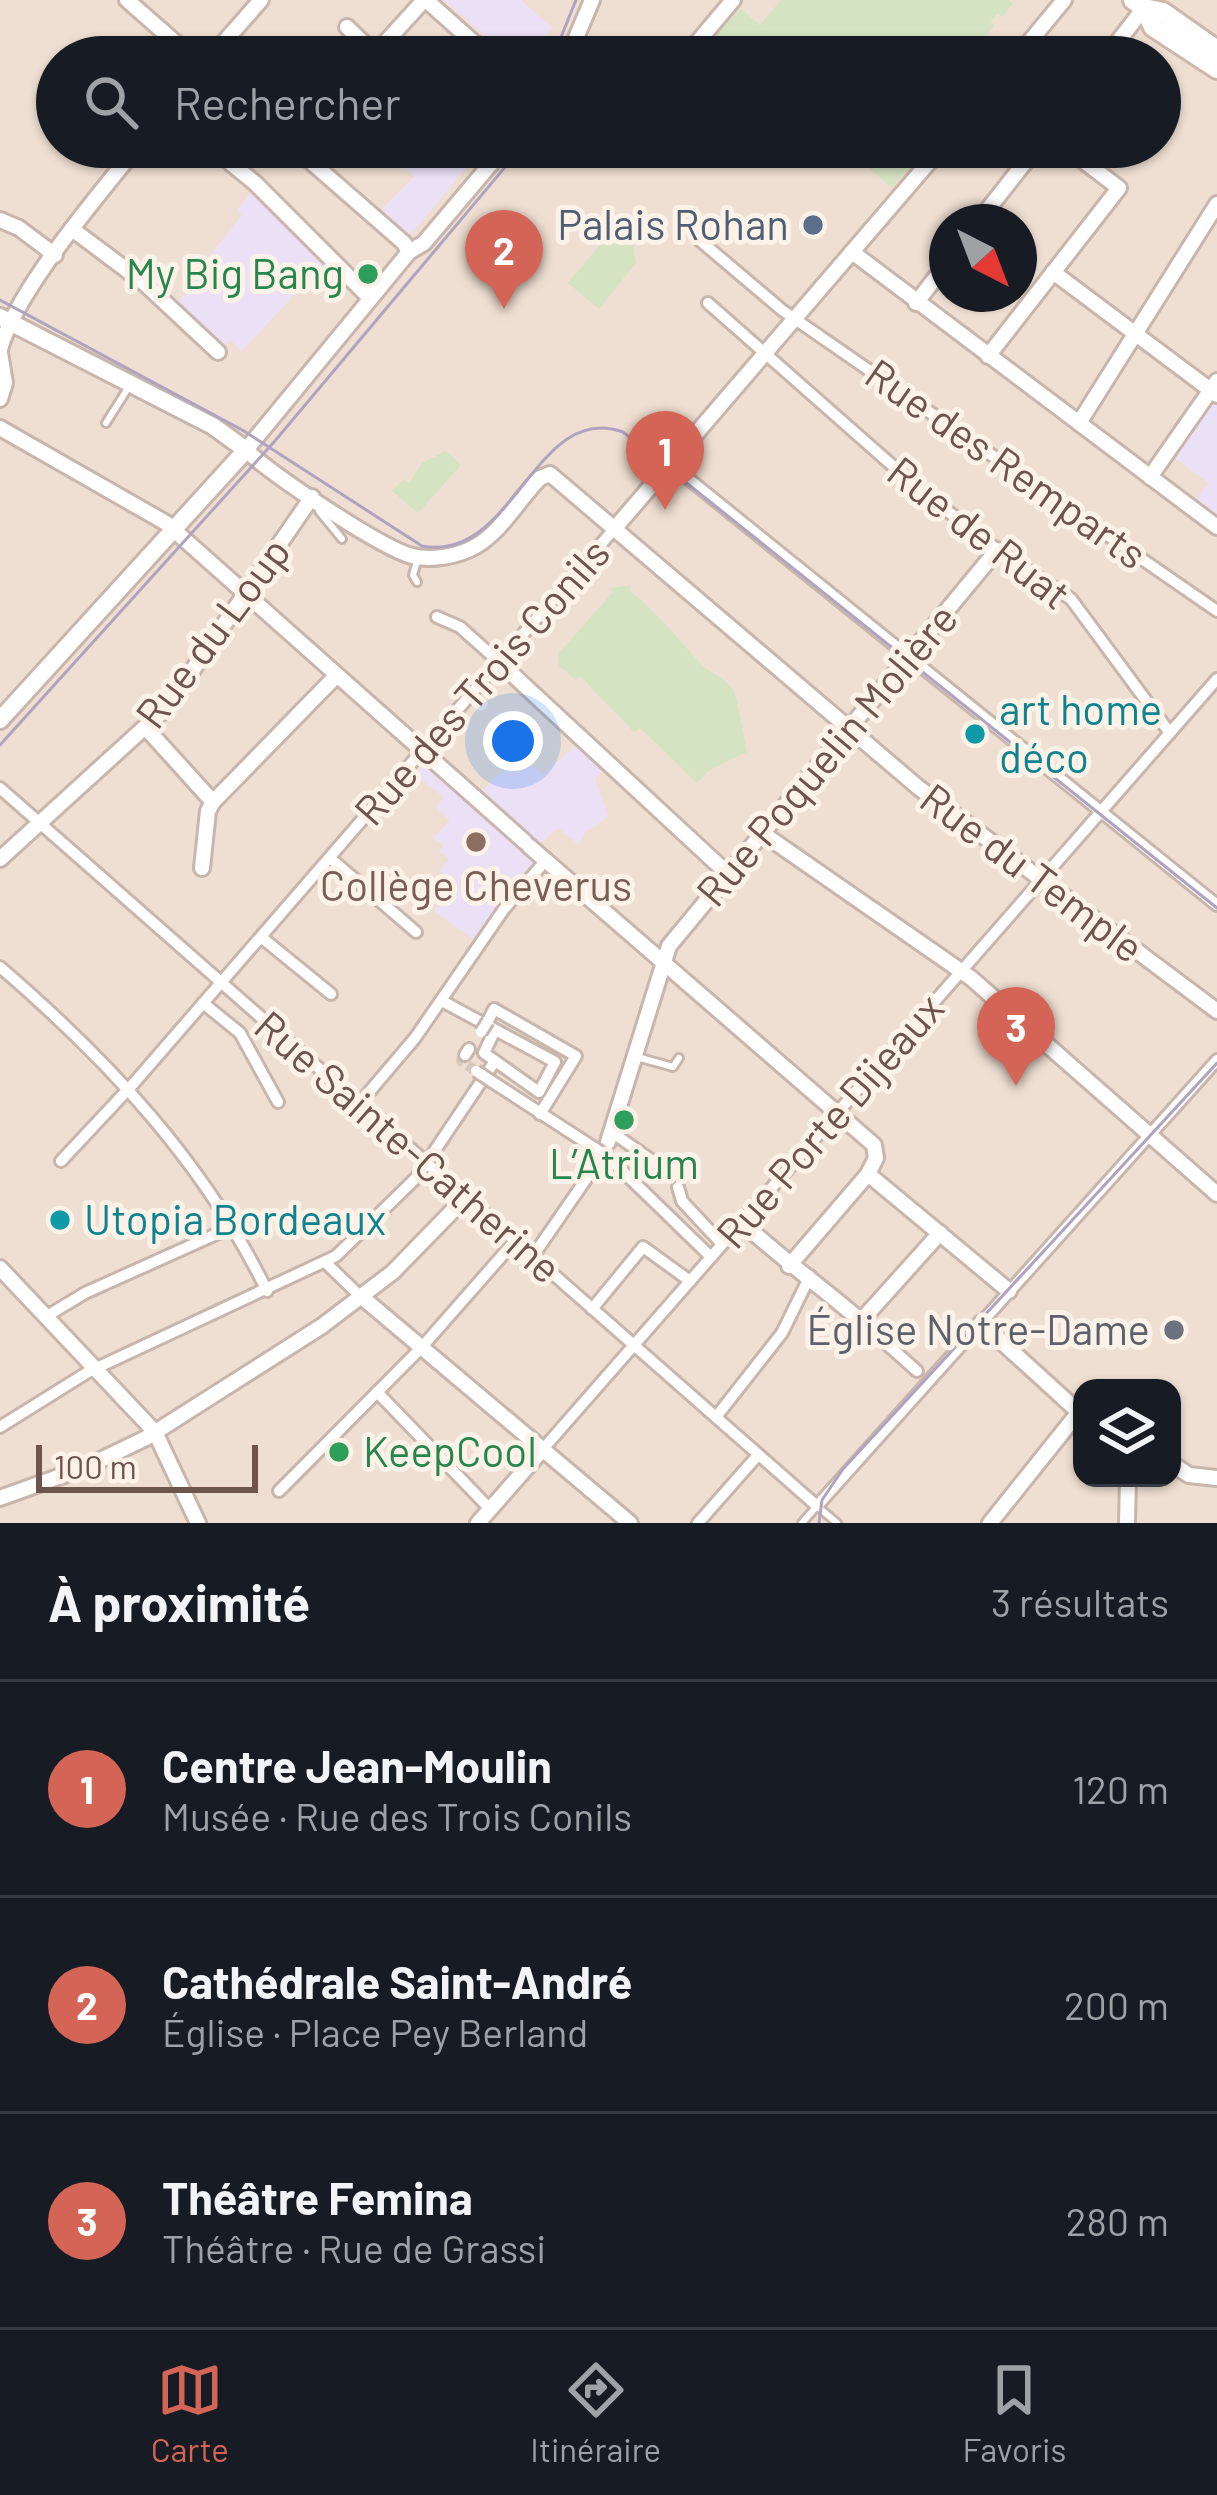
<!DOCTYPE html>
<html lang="fr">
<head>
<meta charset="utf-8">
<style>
	body { margin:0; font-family:Barlow,sans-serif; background:#242831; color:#f1f3f6 }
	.controls { position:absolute; right:36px; bottom:36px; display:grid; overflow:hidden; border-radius:24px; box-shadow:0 3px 9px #0004 }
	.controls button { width:108px; height:108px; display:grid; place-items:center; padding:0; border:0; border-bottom:3px solid #363941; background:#171b24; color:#f1f3f6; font:60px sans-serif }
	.compass { position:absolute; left:929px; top:204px; width:108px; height:108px; border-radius:50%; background:#171b24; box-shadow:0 3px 9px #0004; rotate:138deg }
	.scale { position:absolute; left:36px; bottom:30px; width:222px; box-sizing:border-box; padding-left:12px; border:6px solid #6d544c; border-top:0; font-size:33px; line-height:42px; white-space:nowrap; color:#6d544c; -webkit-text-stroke:9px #fcf2e8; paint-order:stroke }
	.you { position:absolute; left:513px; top:741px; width:42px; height:42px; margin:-30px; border:9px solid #fff; border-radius:50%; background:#1a73e8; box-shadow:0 0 0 18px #1a73e833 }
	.badge { display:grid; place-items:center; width:78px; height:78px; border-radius:50%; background:#d46556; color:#fff; font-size:39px; font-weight:700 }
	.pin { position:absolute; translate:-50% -99px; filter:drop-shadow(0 3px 6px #0008) }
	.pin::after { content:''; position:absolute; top:63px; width:42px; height:36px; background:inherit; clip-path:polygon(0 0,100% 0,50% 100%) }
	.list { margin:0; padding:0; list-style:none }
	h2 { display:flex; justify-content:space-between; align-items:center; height:156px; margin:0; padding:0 48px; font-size:51px }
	h2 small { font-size:39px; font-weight:400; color:#9ea1a6 }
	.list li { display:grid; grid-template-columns:78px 1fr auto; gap:36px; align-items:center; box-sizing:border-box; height:216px; padding:0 48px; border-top:3px solid #363941 }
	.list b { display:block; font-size:45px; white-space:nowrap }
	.list p { margin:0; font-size:39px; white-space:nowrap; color:#9ea1a6 }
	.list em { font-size:39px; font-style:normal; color:#9ea1a6 }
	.icon { flex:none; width:66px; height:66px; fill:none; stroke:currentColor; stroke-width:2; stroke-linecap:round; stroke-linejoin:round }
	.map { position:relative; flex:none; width:1217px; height:1523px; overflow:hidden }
	.search { position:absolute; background:#171b24; box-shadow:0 3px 9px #0004; left:36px; right:36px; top:36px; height:132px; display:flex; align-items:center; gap:30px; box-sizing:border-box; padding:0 42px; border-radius:66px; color:#9ea1a6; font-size:45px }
	.sheet { height:804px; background:#171b24 }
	nav { display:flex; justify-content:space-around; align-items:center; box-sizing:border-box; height:168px; border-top:3px solid #363941; background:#171b24; font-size:33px; color:#9ea1a6 }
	nav a { display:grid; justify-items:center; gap:6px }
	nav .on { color:#d46556 }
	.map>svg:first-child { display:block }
	.residential { fill:#efdfd2; fill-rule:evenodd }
	.education { fill:#ebe0f5 }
	.green { fill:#d4e4c3 }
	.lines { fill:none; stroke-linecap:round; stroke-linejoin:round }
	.pedestrian-tunnel { stroke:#d6c8bd; stroke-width:10; stroke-dasharray:10 5; stroke-linecap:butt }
	.service-casing { stroke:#c8b5ab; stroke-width:12 }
	.pedestrian-casing { stroke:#c8b5ab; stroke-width:16 }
	.minor-casing { stroke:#c8b5ab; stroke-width:20 }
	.tertiary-casing { stroke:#c8b5ab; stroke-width:22 }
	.secondary-casing { stroke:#cdb7ab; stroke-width:24 }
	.service { stroke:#fff; stroke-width:6 }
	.pedestrian { stroke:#fff; stroke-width:10 }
	.minor { stroke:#fff; stroke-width:14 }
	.tertiary { stroke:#fff; stroke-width:16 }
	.secondary { stroke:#fff; stroke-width:18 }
	.tram { stroke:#b0a3c0; stroke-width:3 }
	.pedestrian-bridge-casing { stroke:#c8b5ab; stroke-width:16; stroke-linecap:butt }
	.pedestrian-bridge { stroke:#fff; stroke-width:10 }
	.service-dot { fill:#5c6f8a; stroke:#fcf2e8; stroke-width:4.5 }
	.leisure-dot { fill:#2e9e5b; stroke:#fcf2e8; stroke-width:4.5 }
	.culture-dot { fill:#0f9aa8; stroke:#fcf2e8; stroke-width:4.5 }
	.education-dot { fill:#8d6e63; stroke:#fcf2e8; stroke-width:4.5 }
	.worship-dot { fill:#6b7280; stroke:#fcf2e8; stroke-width:4.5 }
	.labels { text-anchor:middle; stroke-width:10; stroke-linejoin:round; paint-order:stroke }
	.service-label { font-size:42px; fill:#4e5e75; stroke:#fcf2e8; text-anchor:end }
	.leisure-label { font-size:42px; fill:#27864d; stroke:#fcf2e8; text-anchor:end }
	.street-label { font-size:42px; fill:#6d544c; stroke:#fcf2e8 }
	.culture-label { font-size:42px; fill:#0d838f; stroke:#fcf2e8; text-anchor:start }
	.education-label { font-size:42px; fill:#785e54; stroke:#fcf2e8 }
	.worship-label { font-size:42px; fill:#5b616d; stroke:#fcf2e8; text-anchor:end }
</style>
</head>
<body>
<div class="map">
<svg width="1217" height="1523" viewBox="0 0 1217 1523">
	<rect width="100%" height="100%" fill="#f9eee3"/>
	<path class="residential" d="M 0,0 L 1217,0 L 1217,1523 L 0,1523 ZM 57,57 L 1160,57 L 1160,147 L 57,147 ZM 947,222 L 1019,222 L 1019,294 L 947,294 ZM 1082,1388 L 1172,1388 L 1172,1478 L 1082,1478 Z"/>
	<g class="education">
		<polygon points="443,0 521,0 552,28 527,57 511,57"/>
		<polygon points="382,147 463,147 474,158 411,235 381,210 414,177 405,168 401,171"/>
		<polygon points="253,189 324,263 241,352 231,340 222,348 176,304 200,278 190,269 193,265 199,269 242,215 237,210"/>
		<polygon points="1214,401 1217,403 1217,516 1196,500 1208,483 1174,457"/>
		<polygon points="577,745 603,769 595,779 608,816 585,833 579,845 558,828 539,845 533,841 524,851 537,863 476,941 434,911 449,895 439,885 446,877 439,871 449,859 439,851 443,845 433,838 450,821 435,807 443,797 415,774 425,764 519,847 529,836 480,793 519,754 543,774"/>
	</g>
	<g class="green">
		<polygon points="781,0 1009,0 1013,4 1002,17 997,14 991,22 994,26 968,57 737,57 714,38 740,8 760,25"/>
		<polygon points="845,147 904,147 917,158 892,188"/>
		<polygon points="614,228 633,244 636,263 599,309 568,283"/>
		<polygon points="446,451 461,465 418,513 392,491 404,479 409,484 422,463"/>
		<path d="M 630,585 L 630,591 C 654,610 680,640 699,662 C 709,674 725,676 734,691 C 737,698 745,742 747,752 L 708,771 L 697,783 L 640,728 L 634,732 L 580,676 L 576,680 L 559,666 L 558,654 L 613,592 L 610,588 Z"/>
	</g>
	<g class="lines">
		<polyline class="pedestrian-tunnel" points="465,1055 461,1061 476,1071"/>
		<defs>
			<g id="service">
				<polyline points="601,159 612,147"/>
				<polyline points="106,423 130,385"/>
				<polyline points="319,511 342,539"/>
				<polyline points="417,582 413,575 418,558"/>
				<polyline points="637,1057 673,1067 679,1058"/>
				<polyline points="802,1523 817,1506 837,1523"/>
			</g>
			<g id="pedestrian">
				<polyline points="697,238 782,310 1217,611"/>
				<polyline points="708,303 919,489 1003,554 1071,599 1170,733"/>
				<polyline points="670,464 1217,905"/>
				<polyline points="437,617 460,627 499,662"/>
				<polyline points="0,788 817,1506 1217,1060"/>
				<polyline points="330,858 416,932"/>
				<polyline points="261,937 331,994"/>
				<path d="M 0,967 C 108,1060 204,1162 267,1291"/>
				<polyline points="442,1001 555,1062 539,1092 484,1053 494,1032"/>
				<polyline points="203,1003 240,1033 278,1102"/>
				<polyline points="488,1021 494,1009 576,1056 540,1114"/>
				<polyline points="465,1055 469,1049"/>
				<polyline points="491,1081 596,1149"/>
				<polyline points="359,1104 415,1038 504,909 546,860"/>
				<polyline points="613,1133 671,1174"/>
				<polyline points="607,1156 711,1257"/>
				<polyline points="61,1161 134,1083 615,528"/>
				<polyline points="678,1187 682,1201 722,1244"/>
				<polyline points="533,1256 600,1159"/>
				<polyline points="326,1263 362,1298"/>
				<polyline points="592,1309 643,1247 690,1281"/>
				<polyline points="47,1316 85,1293 232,1227"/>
				<polyline points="861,1321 917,1371"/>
				<polyline points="377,1392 490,1509"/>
				<polyline points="716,1417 782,1333 810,1276"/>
				<polyline points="0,1427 88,1372 336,1256 417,1177 495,1061"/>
				<polyline points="543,1449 1217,679"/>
				<polyline points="279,1491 421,1348 515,1241"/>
				<polyline points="698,1523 758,1455"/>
			</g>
			<g id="minor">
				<polyline points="127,0 192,57"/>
				<polyline points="426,0 490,57"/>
				<polyline points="347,27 378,57"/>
				<polyline points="375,54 424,0"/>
				<polyline points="211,57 261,0"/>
				<polyline points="568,57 592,0"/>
				<polyline points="685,57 733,0"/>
				<polyline points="1017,57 1064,0"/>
				<polyline points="1106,57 1144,8"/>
				<polyline points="211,147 255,183 370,298"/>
				<polyline points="294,147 404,243 409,252"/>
				<polyline points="471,147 491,164"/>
				<path d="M 505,147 L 424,243 L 409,252 L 246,450 C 271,474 381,548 412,556 C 431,561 459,556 476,546 C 502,531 518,500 540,478 L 550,474 L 919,788 L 1217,1011"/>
				<polyline points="0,220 19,228 55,255"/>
				<polyline points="978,222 1037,147"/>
				<polyline points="72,229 144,283 218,352"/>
				<polyline points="852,252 1217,527"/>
				<polyline points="1053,272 1217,395"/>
				<polyline points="916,303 947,263"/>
				<path d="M 0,349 C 17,290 97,197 137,147"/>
				<polyline points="0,353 5,383 0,399"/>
				<polyline points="988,356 1119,188 1065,147"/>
				<polyline points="1079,423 1217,204"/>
				<polyline points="0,428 166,523 525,842"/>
				<polyline points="1150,477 1217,381"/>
				<polyline points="615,528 942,147"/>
				<polyline points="499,662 728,874"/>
				<polyline points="146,728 213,802"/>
				<polyline points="762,833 971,978 1217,1194"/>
				<polyline points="529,846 874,1145 876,1158 868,1174 789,1266"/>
				<polyline points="0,859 167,707 312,497"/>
				<polyline points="202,868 208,811 213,802 336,676"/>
				<polyline points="608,1142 669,946 997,550"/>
				<polyline points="868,1174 1009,1291"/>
				<path d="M 742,1222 C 780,1258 821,1286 861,1321 L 940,1233"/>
				<polyline points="0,1268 155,1432 198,1523"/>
				<polyline points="363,1298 630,1523"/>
				<polyline points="981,1323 1082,1415"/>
				<polyline points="1172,1464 1189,1475 1217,1478"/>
				<polyline points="0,1498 86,1467 146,1438 322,1326 393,1272 465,1198"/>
				<polyline points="478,1523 543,1449"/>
				<polyline points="990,1523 1078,1413"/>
				<polyline points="1127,1523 1128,1478"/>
			</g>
			<polyline id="tertiary" points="0,317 213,426 246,450 0,720"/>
			<g id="secondary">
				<polyline points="1133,0 1144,8 1163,12 1217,50"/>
				<polyline points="1144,8 1153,27 1217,69"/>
			</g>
		</defs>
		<use href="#service" class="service-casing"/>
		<use href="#pedestrian" class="pedestrian-casing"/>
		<use href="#minor" class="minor-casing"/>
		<use href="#tertiary" class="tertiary-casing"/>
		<use href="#secondary" class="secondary-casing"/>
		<use href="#service" class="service"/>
		<use href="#pedestrian" class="pedestrian"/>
		<use href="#minor" class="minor"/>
		<use href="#tertiary" class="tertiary"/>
		<use href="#secondary" class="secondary"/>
		<g class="tram">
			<polyline points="553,57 576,0"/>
			<path d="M 0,300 L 244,431 L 422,546 C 515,563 535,400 623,432 L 1217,908"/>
			<polyline points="0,745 274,442 522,147"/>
			<polyline points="819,1523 822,1500 843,1469 1217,1063"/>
		</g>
		<defs>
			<g id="pedestrian-bridge">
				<polyline points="481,1032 488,1021"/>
				<polyline points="476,1071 491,1081"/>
				<polyline points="596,1149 607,1156"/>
			</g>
		</defs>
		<use href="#pedestrian-bridge" class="pedestrian-bridge-casing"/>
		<use href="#pedestrian-bridge" class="pedestrian-bridge"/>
	</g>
	<circle class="service-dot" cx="813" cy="225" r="12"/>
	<g class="leisure-dot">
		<circle cx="368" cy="274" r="12"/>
		<circle cx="624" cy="1120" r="12"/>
		<circle cx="339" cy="1452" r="12"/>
	</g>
	<g class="culture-dot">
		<circle cx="975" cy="734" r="12"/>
		<circle cx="60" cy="1220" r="12"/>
	</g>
	<circle class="education-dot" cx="476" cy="842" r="12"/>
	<circle class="worship-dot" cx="1174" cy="1330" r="12"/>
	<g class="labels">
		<g class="service-label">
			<text x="789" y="240">Palais Rohan</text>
		</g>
		<g class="leisure-label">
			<text x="344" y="289">My Big Bang</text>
			<text x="624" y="1179" text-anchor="middle">L’Atrium</text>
			<text x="363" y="1467" text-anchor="start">KeepCool</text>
		</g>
		<g class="street-label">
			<text transform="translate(1006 464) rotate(35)" y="15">Rue des Remparts</text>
			<text transform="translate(979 533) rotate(38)" y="15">Rue de Ruat</text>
			<text transform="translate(213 633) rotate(-53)" y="15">Rue du Loup</text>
			<text transform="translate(482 682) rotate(-49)" y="15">Rue des Trois Conils</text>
			<text transform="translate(827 755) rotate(-50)" y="15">Rue Poquelin Molière</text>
			<text transform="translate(1032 873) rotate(37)" y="15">Rue du Temple</text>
			<text transform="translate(830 1121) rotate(-49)" y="15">Rue Porte Dijeaux</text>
			<text transform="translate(408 1147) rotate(41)" y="15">Rue Sainte-Catherine</text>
		</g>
		<g class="culture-label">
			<text x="999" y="725">art home<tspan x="999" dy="48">déco</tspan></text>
			<text x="84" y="1235">Utopia Bordeaux</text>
		</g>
		<g class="education-label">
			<text x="476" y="901">Collège Cheverus</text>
		</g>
		<g class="worship-label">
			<text x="1150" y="1345">Église Notre-Dame</text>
		</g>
	</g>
</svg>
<div class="controls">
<button><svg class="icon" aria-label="layers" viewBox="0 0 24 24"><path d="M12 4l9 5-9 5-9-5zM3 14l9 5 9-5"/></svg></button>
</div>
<svg class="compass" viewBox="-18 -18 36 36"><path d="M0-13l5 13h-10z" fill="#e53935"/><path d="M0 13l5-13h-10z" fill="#9ea1a6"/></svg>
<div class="scale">100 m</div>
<div class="you"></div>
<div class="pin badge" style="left:665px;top:510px">1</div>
<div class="pin badge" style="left:504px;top:309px">2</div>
<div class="pin badge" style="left:1016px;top:1086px">3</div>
<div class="search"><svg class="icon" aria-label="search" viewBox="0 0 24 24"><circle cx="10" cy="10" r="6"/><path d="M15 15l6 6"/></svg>Rechercher</div>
</div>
<section class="sheet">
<h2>À proximité<small>3 résultats</small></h2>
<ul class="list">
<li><span class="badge">1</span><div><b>Centre Jean-Moulin</b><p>Musée · Rue des Trois Conils</p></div><em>120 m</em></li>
<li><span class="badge">2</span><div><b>Cathédrale Saint-André</b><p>Église · Place Pey Berland</p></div><em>200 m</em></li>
<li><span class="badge">3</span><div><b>Théâtre Femina</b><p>Théâtre · Rue de Grassi</p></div><em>280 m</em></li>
</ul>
</section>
<nav>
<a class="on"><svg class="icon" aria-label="map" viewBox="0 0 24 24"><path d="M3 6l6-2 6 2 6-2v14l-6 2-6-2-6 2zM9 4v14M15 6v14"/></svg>Carte</a>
<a><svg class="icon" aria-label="directions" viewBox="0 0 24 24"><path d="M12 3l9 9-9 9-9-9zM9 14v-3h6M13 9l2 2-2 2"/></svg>Itinéraire</a>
<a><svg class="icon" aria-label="saved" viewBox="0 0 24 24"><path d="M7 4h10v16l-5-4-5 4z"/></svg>Favoris</a>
</nav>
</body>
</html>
